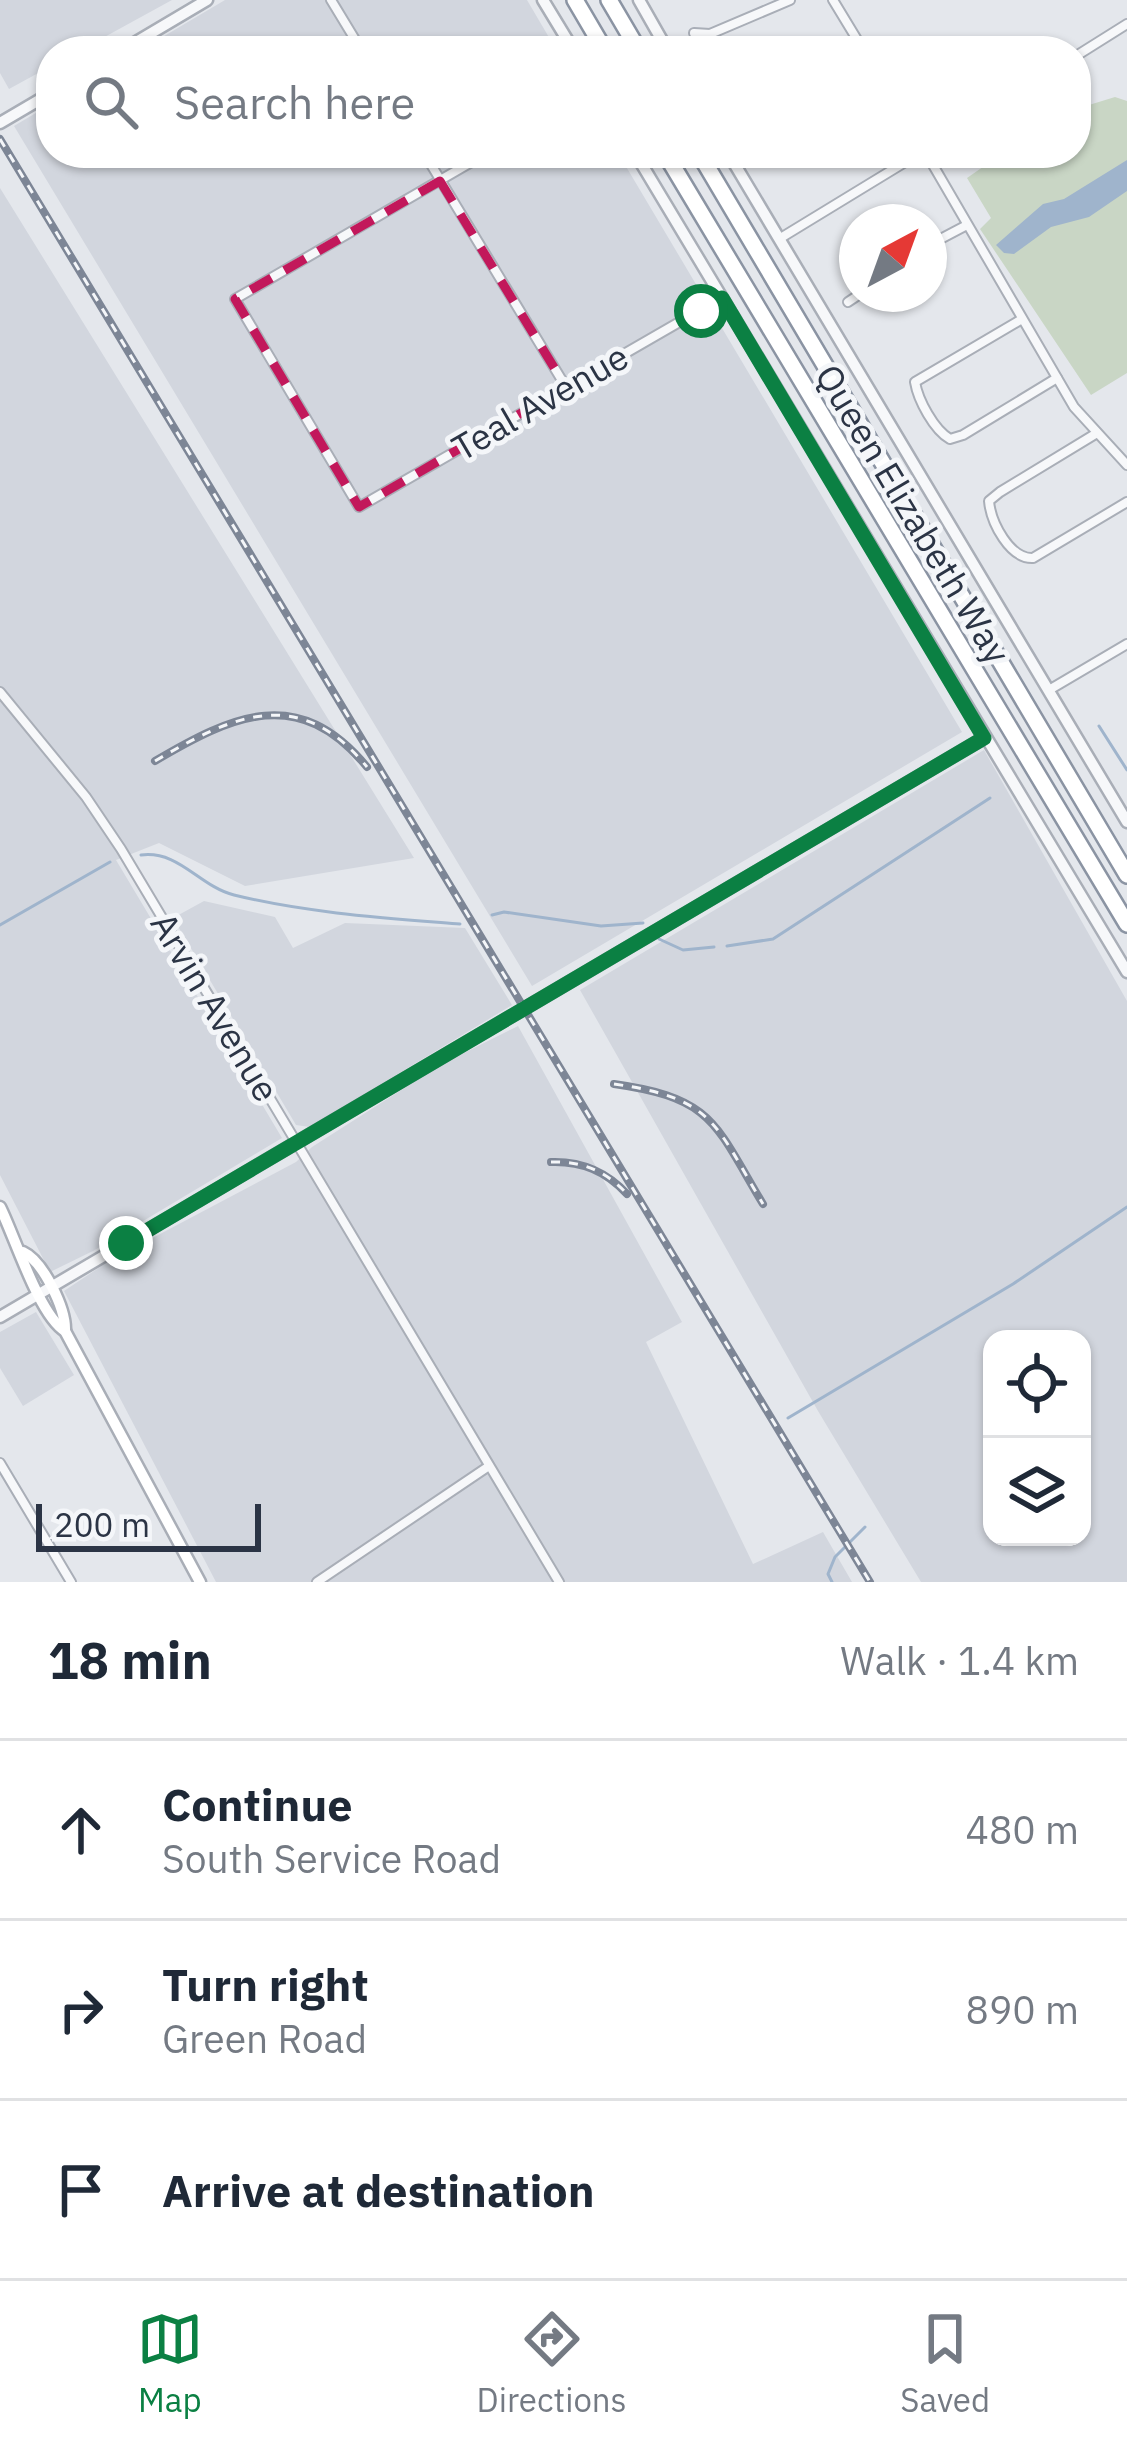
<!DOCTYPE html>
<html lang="en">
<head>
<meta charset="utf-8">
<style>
	body { margin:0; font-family:"IBM Plex Sans",sans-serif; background:#f2f2f3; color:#1f2937 }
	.controls { position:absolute; right:36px; bottom:36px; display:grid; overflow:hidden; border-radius:24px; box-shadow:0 3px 9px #0004 }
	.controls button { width:108px; height:108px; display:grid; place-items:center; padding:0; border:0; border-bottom:3px solid #e0e1e3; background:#fff; color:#1f2937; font:60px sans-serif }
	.compass { position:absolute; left:839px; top:204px; width:108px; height:108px; border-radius:50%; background:#fff; box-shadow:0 3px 9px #0004; rotate:41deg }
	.scale { position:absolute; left:36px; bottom:30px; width:225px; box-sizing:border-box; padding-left:12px; border:6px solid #2b3445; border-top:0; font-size:33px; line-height:42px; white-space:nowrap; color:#2b3445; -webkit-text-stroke:9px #f4f6f9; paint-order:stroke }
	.stop { position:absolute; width:36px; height:36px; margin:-27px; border:9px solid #0b8043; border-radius:50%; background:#fff }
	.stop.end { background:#0b8043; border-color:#fff; box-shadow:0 3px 12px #0008 }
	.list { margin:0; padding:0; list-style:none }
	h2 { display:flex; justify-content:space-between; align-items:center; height:156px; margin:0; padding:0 48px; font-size:51px }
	h2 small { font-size:39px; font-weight:400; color:#747a83 }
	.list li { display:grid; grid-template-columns:78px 1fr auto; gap:36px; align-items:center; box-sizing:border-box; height:180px; padding:0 48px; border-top:3px solid #e0e1e3 }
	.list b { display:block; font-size:45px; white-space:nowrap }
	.list p { margin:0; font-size:39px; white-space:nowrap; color:#747a83 }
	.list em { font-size:39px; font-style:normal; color:#747a83 }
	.icon { flex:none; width:66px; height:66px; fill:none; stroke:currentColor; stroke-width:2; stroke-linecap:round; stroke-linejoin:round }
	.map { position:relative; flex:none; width:1127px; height:1582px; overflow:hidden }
	.search { position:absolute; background:#fff; box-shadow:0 3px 9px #0004; left:36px; right:36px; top:36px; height:132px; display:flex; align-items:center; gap:30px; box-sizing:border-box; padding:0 42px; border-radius:48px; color:#747a83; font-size:45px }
	.sheet { height:696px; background:#fff }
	nav { display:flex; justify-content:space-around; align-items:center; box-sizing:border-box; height:168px; border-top:3px solid #e0e1e3; background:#fff; font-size:33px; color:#747a83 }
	nav a { display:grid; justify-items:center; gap:6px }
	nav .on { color:#0b8043 }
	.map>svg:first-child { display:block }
	.built { fill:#d2d6de; fill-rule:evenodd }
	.green { fill:#c9d6c5 }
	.water { fill:#9fb4cc }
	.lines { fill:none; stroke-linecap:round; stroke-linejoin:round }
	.stream { stroke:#9fb4cc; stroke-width:3 }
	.minor-casing { stroke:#a9aeb7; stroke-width:12 }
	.tertiary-casing { stroke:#a9aeb7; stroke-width:15 }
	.secondary-casing { stroke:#a9aeb7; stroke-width:15 }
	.motorway-casing { stroke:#8b94a3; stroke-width:20 }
	.minor { stroke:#f7f8fa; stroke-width:8 }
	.tertiary { stroke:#f7f8fa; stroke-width:10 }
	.secondary { stroke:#fff; stroke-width:10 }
	.motorway { stroke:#fff; stroke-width:15 }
	.rail-casing { stroke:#7d8696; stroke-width:8 }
	.rail { stroke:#f4f6f9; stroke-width:3; stroke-dasharray:9; stroke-linecap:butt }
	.route { stroke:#0b8043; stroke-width:15 }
	.marked { fill:none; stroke:#c2185b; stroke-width:9; stroke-dasharray:24 15; stroke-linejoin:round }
	.labels { text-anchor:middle; stroke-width:10; stroke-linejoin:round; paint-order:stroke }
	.street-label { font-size:36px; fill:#2b3445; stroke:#f4f6f9 }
</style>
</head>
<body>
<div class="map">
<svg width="1127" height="1582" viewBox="0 0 1127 1582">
	<rect width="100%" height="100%" fill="#e4e7ec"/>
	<g class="built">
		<polygon points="0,0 172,0 79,51 51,51 51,66 9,89 0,73"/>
		<polygon points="225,0 527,0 557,51 139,51"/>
		<polygon points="51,104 51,153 618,153 962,732 532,986 14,126"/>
		<polygon points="0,188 414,858 245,886 159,843 116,860 282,1138 93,1251 50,1272 0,1175"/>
		<path d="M 984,750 L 1127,1001 L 1127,1582 L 921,1582 L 818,1411 L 580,990 ZM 1082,1339 L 1082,1537 L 992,1537 L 992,1339 Z"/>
		<polygon points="204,901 275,917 293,948 345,923 465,928 512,1005 310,1127 296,1125 173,918"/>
		<polygon points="518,1026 682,1322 646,1342 753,1564 823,1532 852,1582 216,1582 64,1291 109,1261 296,1162 312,1147 442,1064"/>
		<polygon points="36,1312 74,1375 23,1406 0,1368 0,1332"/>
	</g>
	<polygon class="green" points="1115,97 1127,101 1127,373 1091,395 980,229 991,218 967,178 1003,153 1076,153 1076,109"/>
	<polygon class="water" points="1127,160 1127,191 1089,217 1051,227 1014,254 1004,253 996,245 1043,204 1064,199"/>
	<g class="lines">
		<g class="stream">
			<polyline points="1099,726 1127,770"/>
			<path d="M 141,855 C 179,850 199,886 234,895 C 307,913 385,918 460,924"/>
			<polyline points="492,915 504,912 601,926 643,923"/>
			<polyline points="0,925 110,862"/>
			<polyline points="659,939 683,950 714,947"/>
			<polyline points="727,946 773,939 990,798"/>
			<polyline points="788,1418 1013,1284 1127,1207"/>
			<polyline points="832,1582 828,1574 835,1557 865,1527"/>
		</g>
		<defs>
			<g id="minor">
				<polyline points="331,0 362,51"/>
				<polyline points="833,0 864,51"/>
				<polyline points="694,33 710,34 790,0"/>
				<polyline points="1076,56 1127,24"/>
				<polyline points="424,153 566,387"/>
				<polyline points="487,153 235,299 359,507 721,298"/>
				<polyline points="926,153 1074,407 1127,465"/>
				<polyline points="779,239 920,153"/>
				<polyline points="929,245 967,225"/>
				<polyline points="848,302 860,294"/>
				<path d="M 1022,319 L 915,382 C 918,400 934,430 950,439 L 963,435 L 1057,378"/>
				<path d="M 1097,433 L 1000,492 L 989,501 C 991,523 1010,559 1033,558 L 1127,502"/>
				<polyline points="1049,690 1127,644"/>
				<polyline points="0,692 86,797 121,849 559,1582"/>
				<polyline points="0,1463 71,1582"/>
				<polyline points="317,1582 489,1466"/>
			</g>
			<g id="tertiary">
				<polyline points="543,0 574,51"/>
				<polyline points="639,0 668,51"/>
				<polyline points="121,51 207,0"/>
				<polyline points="0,123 51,93"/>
				<polyline points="635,153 1127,972"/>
				<polyline points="728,153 1127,822"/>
				<polyline points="0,1317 984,738"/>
			</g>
			<g id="secondary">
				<path d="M 0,1207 C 15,1237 39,1315 65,1331 L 200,1582"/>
				<path d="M 23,1252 C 43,1261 66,1309 65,1331"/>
			</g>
			<g id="motorway">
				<polyline points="575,0 605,51"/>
				<polyline points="609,0 639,51"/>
				<polyline points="665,153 1127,924"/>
				<polyline points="699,153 1127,875"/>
			</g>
		</defs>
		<use href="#minor" class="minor-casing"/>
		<use href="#tertiary" class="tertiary-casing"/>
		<use href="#secondary" class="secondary-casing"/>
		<use href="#motorway" class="motorway-casing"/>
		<use href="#minor" class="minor"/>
		<use href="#tertiary" class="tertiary"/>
		<use href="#secondary" class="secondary"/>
		<use href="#motorway" class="motorway"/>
		<defs>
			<g id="rail">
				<polyline points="0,139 870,1582"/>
				<path d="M 155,761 C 233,715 299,684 367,767"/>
				<path d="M 614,1084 C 714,1098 715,1124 763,1204"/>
				<path d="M 551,1162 C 582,1161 606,1171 627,1194"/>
			</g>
		</defs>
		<use href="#rail" class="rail-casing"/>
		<use href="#rail" class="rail"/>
	</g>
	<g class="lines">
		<polyline class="route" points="126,1243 984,738 722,298 701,311"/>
	</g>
	<path class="marked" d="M 440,181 L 566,387 L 359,507 L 235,299 Z"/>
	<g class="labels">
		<g class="street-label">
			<text transform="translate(540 402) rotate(-30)" y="13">Teal Avenue</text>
			<text transform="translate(913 514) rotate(59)" y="13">Queen Elizabeth Way</text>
			<text transform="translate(215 1007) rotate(59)" y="13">Arvin Avenue</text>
		</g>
	</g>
</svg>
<div class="controls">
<button><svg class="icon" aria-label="locate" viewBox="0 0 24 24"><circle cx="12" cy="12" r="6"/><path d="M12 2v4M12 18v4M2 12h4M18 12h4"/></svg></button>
<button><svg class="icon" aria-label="layers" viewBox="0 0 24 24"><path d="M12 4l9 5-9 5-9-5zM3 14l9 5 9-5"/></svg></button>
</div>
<svg class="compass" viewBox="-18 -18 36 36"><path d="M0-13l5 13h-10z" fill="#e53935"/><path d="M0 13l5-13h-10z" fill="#747a83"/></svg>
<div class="scale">200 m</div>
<div class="stop" style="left:701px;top:311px"></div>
<div class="stop end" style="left:126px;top:1243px"></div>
<div class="search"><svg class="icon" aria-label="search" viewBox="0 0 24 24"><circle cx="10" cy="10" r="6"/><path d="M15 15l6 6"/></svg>Search here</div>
</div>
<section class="sheet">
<h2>18 min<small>Walk · 1.4 km</small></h2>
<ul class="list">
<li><svg class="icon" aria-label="ahead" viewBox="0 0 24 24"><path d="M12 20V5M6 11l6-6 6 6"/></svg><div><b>Continue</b><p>South Service Road</p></div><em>480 m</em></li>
<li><svg class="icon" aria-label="right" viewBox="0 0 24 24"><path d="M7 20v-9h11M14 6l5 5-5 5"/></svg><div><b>Turn right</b><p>Green Road</p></div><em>890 m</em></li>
<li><svg class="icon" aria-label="arrive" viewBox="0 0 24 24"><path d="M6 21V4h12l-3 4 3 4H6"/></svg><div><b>Arrive at destination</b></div></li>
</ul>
</section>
<nav>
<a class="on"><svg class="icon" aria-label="map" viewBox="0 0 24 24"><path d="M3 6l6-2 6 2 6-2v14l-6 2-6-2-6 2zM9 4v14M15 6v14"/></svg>Map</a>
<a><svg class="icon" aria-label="directions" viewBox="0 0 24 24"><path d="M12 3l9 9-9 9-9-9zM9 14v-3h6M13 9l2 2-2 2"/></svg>Directions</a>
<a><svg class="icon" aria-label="saved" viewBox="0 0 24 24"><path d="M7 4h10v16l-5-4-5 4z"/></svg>Saved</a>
</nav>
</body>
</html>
